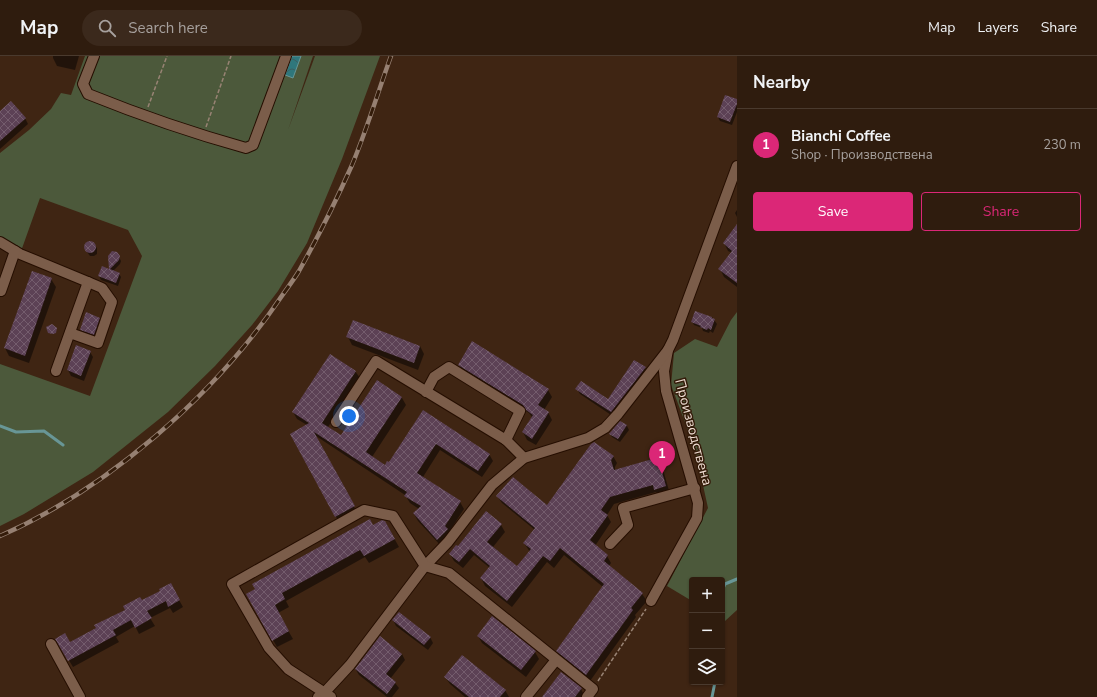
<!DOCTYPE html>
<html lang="en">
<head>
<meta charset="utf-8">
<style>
	body { margin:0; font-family:"Nunito Sans",sans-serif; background:#3b291c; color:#f1f3f6 }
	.controls { position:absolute; right:12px; bottom:12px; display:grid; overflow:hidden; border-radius:4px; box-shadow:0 1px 3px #0004 }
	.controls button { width:36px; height:36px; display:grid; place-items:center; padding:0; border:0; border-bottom:1px solid #4a3a2e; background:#2f1c0e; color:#f1f3f6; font:20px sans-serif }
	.you { position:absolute; left:349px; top:360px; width:14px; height:14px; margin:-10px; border:3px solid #fff; border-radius:50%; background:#1a73e8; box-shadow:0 0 0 6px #1a73e833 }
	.badge { display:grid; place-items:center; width:26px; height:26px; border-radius:50%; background:#db2777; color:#fff; font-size:13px; font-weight:700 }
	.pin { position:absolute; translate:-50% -33px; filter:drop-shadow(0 1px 2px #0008) }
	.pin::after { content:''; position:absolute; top:21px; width:14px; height:12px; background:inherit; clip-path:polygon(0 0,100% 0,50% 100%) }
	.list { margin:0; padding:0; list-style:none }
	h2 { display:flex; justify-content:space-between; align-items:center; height:52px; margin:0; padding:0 16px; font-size:17px }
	h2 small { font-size:13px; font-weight:400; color:#a7a19e }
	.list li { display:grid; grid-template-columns:26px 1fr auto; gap:12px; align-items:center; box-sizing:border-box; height:72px; padding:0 16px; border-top:1px solid #4a3a2e }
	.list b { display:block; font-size:15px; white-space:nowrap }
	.list p { margin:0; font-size:13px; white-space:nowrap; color:#a7a19e }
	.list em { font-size:13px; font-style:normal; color:#a7a19e }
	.actions { display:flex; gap:8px; padding:12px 16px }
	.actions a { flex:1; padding:9px 0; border:1px solid #db2777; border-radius:4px; text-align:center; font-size:14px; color:#db2777 }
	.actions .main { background:#db2777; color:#fff }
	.icon { flex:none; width:22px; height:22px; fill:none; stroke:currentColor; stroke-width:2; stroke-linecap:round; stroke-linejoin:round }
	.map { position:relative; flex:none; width:737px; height:641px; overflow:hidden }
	header { display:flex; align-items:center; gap:24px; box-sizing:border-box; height:56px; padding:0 20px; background:#2f1c0e; border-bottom:1px solid #4a3a2e }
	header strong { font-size:19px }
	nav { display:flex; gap:22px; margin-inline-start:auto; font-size:14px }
	.search { width:280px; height:36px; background:#3b291c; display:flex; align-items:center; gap:10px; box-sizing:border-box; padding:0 14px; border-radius:22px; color:#a7a19e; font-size:15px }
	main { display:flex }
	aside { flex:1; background:#2f1c0e }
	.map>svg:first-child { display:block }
	.green { fill:#4c593b }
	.water { fill:url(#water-waves); stroke:#689696 }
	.shadow { fill:#0007 }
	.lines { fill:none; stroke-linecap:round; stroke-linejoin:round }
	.stream { stroke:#689696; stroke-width:3 }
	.building { fill:url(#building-cross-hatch) }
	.minor-casing { stroke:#250e00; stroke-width:12 }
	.path { stroke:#988374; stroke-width:1.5; stroke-dasharray:4 2; stroke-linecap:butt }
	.minor { stroke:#7b5d4a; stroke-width:10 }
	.rail-casing { stroke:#968072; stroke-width:4.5 }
	.rail { stroke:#341c0a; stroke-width:3; stroke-dasharray:9; stroke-linecap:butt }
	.labels { text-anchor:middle; stroke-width:3; stroke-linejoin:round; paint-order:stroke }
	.street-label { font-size:14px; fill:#eeddd2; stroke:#341c0a }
</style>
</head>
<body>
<header>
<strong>Map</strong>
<div class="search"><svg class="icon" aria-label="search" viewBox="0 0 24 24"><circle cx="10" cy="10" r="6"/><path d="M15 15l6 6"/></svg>Search here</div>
<nav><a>Map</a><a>Layers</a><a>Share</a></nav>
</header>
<main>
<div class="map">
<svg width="737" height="641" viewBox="0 0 737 641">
	<defs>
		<pattern id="water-waves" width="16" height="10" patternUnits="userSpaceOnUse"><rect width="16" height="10" fill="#2f777c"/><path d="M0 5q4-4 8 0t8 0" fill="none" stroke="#3a5f61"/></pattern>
		<pattern id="building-cross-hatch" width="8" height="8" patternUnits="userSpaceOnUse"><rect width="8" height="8" fill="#5c4155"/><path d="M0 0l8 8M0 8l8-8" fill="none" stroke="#745c6d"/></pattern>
	</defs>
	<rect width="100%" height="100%" fill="#3f2513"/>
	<g class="green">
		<polygon points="85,0 313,0 288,74 315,0 380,0 342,103 307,187 278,235 252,269 215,310 168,356 93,416 24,458 0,470 0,308 90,340 142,200 128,174 40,142 20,198 0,186 0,97 29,74 51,53 61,37 71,39"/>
		<polygon points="737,256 737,554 725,565 722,563 722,524 692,524 692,545 667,530 708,452 695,393 671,329 674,297 695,283 717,291 731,264"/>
	</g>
	<polygon class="water" points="292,0 301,0 293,22 285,19"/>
	<g class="shadow">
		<polygon points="53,0 79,0 75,14 57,10 53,2"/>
		<polygon points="737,44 737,56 732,69 720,65 718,61"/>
		<polygon points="0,56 25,62 28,68 0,93"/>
		<polygon points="737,154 737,161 735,157"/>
		<polygon points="737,170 737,231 724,221 720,213 732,197 728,195 724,187"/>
		<polygon points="87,187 92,187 97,192 97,198 94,200 90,200 85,193 85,190"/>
		<polygon points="117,197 121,205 120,208 113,215 119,218 121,221 118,230 101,224 99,220 110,214 109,201"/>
		<polygon points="51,223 56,231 29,307 9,300 5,292"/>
		<polygon points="712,261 717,268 713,277 710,275 709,277 703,275 702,272 694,269 692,265"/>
		<polygon points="99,262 101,266 96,282 83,277 81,273"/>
		<polygon points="348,281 420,290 424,298 418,314 352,289"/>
		<polygon points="90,296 93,301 84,325 71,320 68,314"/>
		<polygon points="635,305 645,312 649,318 614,361 580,338 577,333 609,345"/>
		<polygon points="459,309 548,334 552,341 544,354 548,356 552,364 536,389 527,384 523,376 532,361 529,357 463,316"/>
		<polygon points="355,315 360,322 328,371 341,381 377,326 402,342 406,349 372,401 385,410 389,408 423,356 489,398 493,405 482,421 440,394 423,421 460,446 464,453 449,476 452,481 441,490 418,465 414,458 419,453 410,447 405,439 316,380 358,458 340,468 302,399 307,369 297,363 293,356"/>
		<polygon points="621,366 627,370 629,374 620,386 612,381 610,378"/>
		<polygon points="613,400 617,407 615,411 615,414 655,403 664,417 670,438 659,441 656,436 614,448 607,459 611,466 595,490 607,500 611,507 609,510 642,538 647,545 635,559 636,561 590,625 561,602 557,595 603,531 564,499 554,512 547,506 512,551 485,530 481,522 490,512 474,499 463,512 454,505 450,498 458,492 501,469 505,476 493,491 517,511 530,496 524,487 535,474 502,447 497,440 547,450"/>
		<polygon points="385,466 399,491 369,507 365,501 286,545 289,551 278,557 293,583 277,591 247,539 373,470"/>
		<polygon points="170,528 183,551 173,557 170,552 150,562 155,570 139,578 135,570 116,581 119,586 73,611 56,583 70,587 161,535"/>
		<polygon points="393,564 430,581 433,587 428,594 396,570"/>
		<polygon points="478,580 535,596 539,603 526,621 482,587"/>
		<polygon points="402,598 405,604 390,623 395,627 399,632 392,641 387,641 359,619 356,614"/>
		<polygon points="445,621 505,634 509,641 465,641 450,628"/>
		<polygon points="581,633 585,641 543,641"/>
	</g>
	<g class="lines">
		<g class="stream">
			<polyline points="0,370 16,376 44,375 63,389"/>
			<polyline points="722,535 725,528 737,523"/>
			<polyline points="712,641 715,626"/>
		</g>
	</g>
	<g class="building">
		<polygon points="725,39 737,43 737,48 730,66 717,61"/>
		<polygon points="11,45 26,62 0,85 0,55"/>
		<polygon points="737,168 737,227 718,213 732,195 723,187"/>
		<circle cx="90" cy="191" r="6"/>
		<polygon points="112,195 117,196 120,200 119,204 110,213 120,217 116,227 98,220 102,210 109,213 108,200"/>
		<polygon points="32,215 52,222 25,300 4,292"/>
		<polygon points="695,255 712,261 712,262 715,263 711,274 708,272 707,274 700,271 701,270 691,266"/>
		<polygon points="86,256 100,262 94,279 80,274"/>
		<polygon points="353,264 420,290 414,307 346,281"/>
		<polygon points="52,268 57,272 56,277 53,278 48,277 46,271"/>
		<polygon points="472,285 549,333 538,349 549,356 532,383 522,376 533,359 526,354 523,349 458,309"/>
		<polygon points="76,289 91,295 81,320 67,314"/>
		<polygon points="330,298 356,315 322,367 341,379 377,324 402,341 366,396 385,409 387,405 389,406 423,354 490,398 478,415 436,388 417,417 461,445 445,470 448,473 437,484 413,457 421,450 404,440 407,436 314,376 355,450 335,461 290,378 309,367 292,356"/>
		<polygon points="634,304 646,311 611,356 575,333 581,325 608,343"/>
		<polygon points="620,365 627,369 618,383 609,378"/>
		<polygon points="594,386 614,400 611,404 614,414 656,402 658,410 660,409 666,430 654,434 653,429 610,441 601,454 608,459 590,484 608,499 604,505 643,537 631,552 633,554 586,619 556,595 604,528 560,492 550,505 543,500 507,545 480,522 490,510 470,493 459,506 449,498 456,489 458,490 486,455 502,468 487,486 517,510 531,493 523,487 535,472 496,440 513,421 547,449 591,388"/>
		<polygon points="370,463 373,469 382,464 385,465 395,483 364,500 360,494 282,537 285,543 275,549 289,575 272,585 246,538 255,533 252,528"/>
		<polygon points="171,527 180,544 168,551 166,545 147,555 152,562 135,572 131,564 113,574 116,579 68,605 55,583 65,577 70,586 96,572 94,569 125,554 123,550 140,541 142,544 160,535 159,533"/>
		<polygon points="399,556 431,581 424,589 392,564"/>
		<polygon points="492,560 536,595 521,614 477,580"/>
		<polygon points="380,580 402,598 386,618 396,626 387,638 355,613"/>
		<polygon points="462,599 506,634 500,641 469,641 444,621"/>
		<polygon points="561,616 582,632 575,641 542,641"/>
	</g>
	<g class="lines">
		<defs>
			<g id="minor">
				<path d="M 94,0 L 83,28 L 88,38 C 140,59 192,77 246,92 L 253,89 L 286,0"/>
				<polyline points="0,186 20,198 88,226 56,315"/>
				<polyline points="1,235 15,195"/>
				<polyline points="70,277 98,287 112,246 102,232 88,226"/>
				<polyline points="426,336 434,321 449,311 520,355 506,384"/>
				<polyline points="336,366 376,305 506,384 524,402"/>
				<polyline points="610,488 628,469 623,452 695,432"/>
				<polyline points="651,545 697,462 698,447 666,335 664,315 668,294 673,284 737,110"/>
				<polyline points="51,588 80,641"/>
				<polyline points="318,641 325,636 350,609 425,510 448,486 492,429 524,402 588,382 605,372 618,358 668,294"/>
				<polyline points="331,641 288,613 269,592 232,528 364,454 393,460 425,510 449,517 593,633 587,641"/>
				<polyline points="526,641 556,604"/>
			</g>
		</defs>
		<use href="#minor" class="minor-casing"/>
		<g class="path">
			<polyline points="148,51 167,0"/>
			<polyline points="206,71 231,0"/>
			<polyline points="598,625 646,553"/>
		</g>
		<use href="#minor" class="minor"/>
		<defs>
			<path id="rail" d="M 0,480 C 107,433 213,341 279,244 C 285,235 293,225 299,215 C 318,181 336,145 352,109 C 367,73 378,36 391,0"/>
		</defs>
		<use href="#rail" class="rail-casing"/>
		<use href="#rail" class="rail"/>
	</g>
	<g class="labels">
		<g class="street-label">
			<text transform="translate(694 376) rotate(75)" y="5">Производствена</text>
		</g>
	</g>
</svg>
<div class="controls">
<button>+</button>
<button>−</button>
<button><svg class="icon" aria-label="layers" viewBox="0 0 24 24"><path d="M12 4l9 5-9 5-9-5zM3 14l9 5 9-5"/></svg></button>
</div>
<div class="you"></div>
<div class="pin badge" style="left:662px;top:418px">1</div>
</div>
<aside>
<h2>Nearby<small></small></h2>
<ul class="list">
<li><span class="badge">1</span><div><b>Bianchi Coffee</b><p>Shop · Производствена</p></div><em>230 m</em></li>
</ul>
<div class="actions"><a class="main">Save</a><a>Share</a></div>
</aside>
</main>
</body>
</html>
